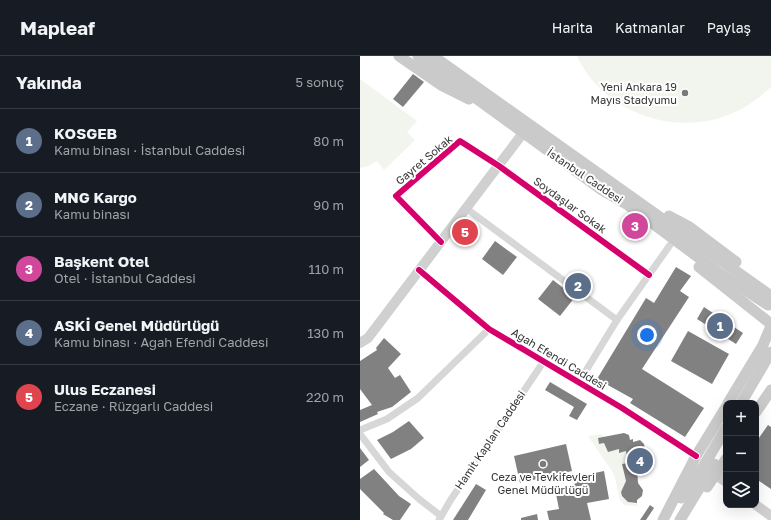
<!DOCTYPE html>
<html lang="tr">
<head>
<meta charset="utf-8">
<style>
	body { margin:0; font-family:"Golos Text",sans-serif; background:#242831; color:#f1f3f6 }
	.controls { position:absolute; right:12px; bottom:12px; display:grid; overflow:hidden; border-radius:8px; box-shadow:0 4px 16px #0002 }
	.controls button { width:36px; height:36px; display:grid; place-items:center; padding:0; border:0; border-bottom:1px solid #363941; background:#171b24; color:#f1f3f6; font:20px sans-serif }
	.you { position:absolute; left:287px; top:279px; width:14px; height:14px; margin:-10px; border:3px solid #fff; border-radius:50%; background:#1a73e8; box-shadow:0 0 0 6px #1a73e833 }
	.badge { display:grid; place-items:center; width:26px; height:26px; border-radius:50%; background:#2563eb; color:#fff; font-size:13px; font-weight:700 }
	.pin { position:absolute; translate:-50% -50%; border:2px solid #fff; box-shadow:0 1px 4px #0006 }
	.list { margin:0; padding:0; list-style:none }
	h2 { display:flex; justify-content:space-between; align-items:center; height:52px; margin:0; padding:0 16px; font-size:17px }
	h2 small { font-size:13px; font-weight:400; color:#9ea1a6 }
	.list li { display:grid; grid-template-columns:26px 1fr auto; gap:12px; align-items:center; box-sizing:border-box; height:64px; padding:0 16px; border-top:1px solid #363941 }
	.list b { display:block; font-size:15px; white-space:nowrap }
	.list p { margin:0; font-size:13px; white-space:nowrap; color:#9ea1a6 }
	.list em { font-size:13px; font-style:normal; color:#9ea1a6 }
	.icon { flex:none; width:22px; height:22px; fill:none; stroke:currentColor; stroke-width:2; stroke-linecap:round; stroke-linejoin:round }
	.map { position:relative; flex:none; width:411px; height:464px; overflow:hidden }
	header { display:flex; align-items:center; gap:24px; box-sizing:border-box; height:56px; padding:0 20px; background:#171b24; border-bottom:1px solid #363941 }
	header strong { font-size:19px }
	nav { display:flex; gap:22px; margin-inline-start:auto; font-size:14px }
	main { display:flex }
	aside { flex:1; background:#171b24 }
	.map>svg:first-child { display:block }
	.green { fill:#f1f5ed }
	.building { fill:#818181 }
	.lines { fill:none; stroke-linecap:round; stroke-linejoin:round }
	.street { stroke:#d7d7d7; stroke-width:7 }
	.secondary { stroke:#d0d0d0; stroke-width:10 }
	.primary { stroke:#cacaca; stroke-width:11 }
	.cycleway-casing { stroke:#fff; stroke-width:8 }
	.cycleway { stroke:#d6006c; stroke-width:6 }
	.poi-dot { fill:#7a7a7a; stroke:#fff; stroke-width:1.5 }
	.labels { text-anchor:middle; stroke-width:4; stroke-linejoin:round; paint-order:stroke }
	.poi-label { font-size:11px; fill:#333; stroke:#fff; text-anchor:end }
	.street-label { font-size:11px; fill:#333; stroke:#fff }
</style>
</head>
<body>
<header>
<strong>Mapleaf</strong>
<nav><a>Harita</a><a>Katmanlar</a><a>Paylaş</a></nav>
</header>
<main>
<aside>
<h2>Yakında<small>5 sonuç</small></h2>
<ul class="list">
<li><span class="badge" style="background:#5c6f8a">1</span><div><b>KOSGEB</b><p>Kamu binası · İstanbul Caddesi</p></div><em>80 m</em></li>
<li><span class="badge" style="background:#5c6f8a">2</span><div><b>MNG Kargo</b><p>Kamu binası</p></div><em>90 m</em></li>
<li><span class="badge" style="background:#d1479c">3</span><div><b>Başkent Otel</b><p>Otel · İstanbul Caddesi</p></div><em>110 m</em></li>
<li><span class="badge" style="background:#5c6f8a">4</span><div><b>ASKİ Genel Müdürlüğü</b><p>Kamu binası · Agah Efendi Caddesi</p></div><em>130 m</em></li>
<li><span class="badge" style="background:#e0444e">5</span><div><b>Ulus Eczanesi</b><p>Eczane · Rüzgarlı Caddesi</p></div><em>220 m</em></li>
</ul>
</aside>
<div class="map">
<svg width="411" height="464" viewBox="0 0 411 464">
	<rect width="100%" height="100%" fill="#fff"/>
	<g class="green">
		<path d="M 217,0 L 411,0 L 411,31 C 398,43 384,53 368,59 C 312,81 242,55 217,0 Z"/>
		<polygon points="0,23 57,65 47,76 55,84 24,114 17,105 8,110 0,112"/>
		<path d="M 242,378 L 244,381 L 238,382 L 239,388 L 244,387 L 248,395 L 259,393 L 259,397 L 266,395 L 268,407 L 262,408 L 266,425 L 261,436 C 264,445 269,448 277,447 L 278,450 L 264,449 L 260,444 L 254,418 L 228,380 Z"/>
	</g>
	<g class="building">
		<polygon points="53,18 64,26 43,51 33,43"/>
		<polygon points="135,185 157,201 143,219 122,203"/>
		<polygon points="316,211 331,220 320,235 329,241 282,313 344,352 325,381 270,347 273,343 237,323 286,242 294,247"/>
		<polygon points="193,224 215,241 200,260 178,243"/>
		<polygon points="344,251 383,277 376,288 337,263"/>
		<polygon points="328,275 369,298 352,328 311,305"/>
		<polygon points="24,282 41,298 28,312 35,322 40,319 51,336 32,351 17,356 18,358 0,366 0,354 12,349 0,333 0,305 17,294 16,292"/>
		<polygon points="190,326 227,348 217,364 209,360 214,351 185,334"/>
		<polygon points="49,365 64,382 51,393 31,403 17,384 33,376"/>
		<polygon points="408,369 411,371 411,433 396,423 396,386"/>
		<polygon points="264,377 269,379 270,384 273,383 273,386 280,384 284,388 288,409 277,411 278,427 283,434 282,440 277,444 277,447 268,446 262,440 261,436 266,425 262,408 268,407 266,395 259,397 259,393 248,396 244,387 239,388 238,382"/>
		<polygon points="206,388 212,415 160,427 154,400"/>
		<polygon points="0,392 9,404 0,411"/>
		<polygon points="14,413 39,440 51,448 40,464 33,464 23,458 24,457 0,433 0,423"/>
		<polygon points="244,415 249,443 227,447 231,464 189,464 187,455 199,453 195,433 214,430 214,428 217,427 216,421"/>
		<polygon points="116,428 126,434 108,464 93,464"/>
		<polygon points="290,449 294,452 286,464 280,464"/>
		<polygon points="177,458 178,464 161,464 161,462"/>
	</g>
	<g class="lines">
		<g class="street">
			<polyline points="107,153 257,264"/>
			<polyline points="81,186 36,140 100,85 139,110 289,219"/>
			<polyline points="59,214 129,273 262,352 336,400"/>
			<polyline points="219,326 257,264 310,189"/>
			<polyline points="0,374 27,363 58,342 129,273"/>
			<polyline points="0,378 29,416 59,443 81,460"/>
			<polyline points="79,464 90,445 184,305"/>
		</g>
		<g class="secondary">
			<polyline points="0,287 8,282 163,77"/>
			<polyline points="356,419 366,426"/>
			<polyline points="396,449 411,460"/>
		</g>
		<g class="primary">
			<polyline points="39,0 81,29 109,43"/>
			<polyline points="58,0 242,134 268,149 358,216 408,249"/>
			<polyline points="73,0 411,240"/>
			<polyline points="309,160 328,170 376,206"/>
			<polyline points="339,211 411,268"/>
			<polyline points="368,347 403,289 411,270"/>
			<polyline points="381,347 411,296"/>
			<polyline points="396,356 411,334"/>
			<polyline points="347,431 366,403"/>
			<polyline points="321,442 343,411 366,372"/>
			<polyline points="303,464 336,400 366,351"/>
			<polyline points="320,464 354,408"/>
		</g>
		<defs>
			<g id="cycleway">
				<polyline points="81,186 36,140 100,85 139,110 289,219"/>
				<polyline points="59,214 129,273 262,352 336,400"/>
			</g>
		</defs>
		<use href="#cycleway" class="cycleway-casing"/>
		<use href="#cycleway" class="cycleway"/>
	</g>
	<g class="poi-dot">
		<circle cx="325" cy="37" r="4"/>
		<circle cx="183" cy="408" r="4"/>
	</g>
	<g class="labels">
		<g class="poi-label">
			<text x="317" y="35">Yeni Ankara 19<tspan x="317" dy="13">Mayıs Stadyumu</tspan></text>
			<text x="183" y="425" text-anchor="middle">Ceza ve Tevkifevleri<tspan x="183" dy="13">Genel Müdürlüğü</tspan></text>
		</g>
		<g class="street-label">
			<text transform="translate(64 104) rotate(-40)" y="4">Gayret Sokak</text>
			<text transform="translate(225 120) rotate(34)" y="4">İstanbul Caddesi</text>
			<text transform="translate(210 149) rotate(36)" y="4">Soydaşlar Sokak</text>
			<text transform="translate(199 303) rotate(31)" y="4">Agah Efendi Caddesi</text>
			<text transform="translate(130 384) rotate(-56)" y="4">Hamit Kaplan Caddesi</text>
		</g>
	</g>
</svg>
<div class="controls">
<button>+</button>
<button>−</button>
<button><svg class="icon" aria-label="layers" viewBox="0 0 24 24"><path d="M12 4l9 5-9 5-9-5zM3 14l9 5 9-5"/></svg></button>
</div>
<div class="you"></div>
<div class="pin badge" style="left:360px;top:270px;background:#5c6f8a">1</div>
<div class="pin badge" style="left:218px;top:230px;background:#5c6f8a">2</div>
<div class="pin badge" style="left:275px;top:170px;background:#d1479c">3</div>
<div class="pin badge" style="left:280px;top:405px;background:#5c6f8a">4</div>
<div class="pin badge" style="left:105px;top:176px;background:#e0444e">5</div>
</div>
</main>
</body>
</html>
